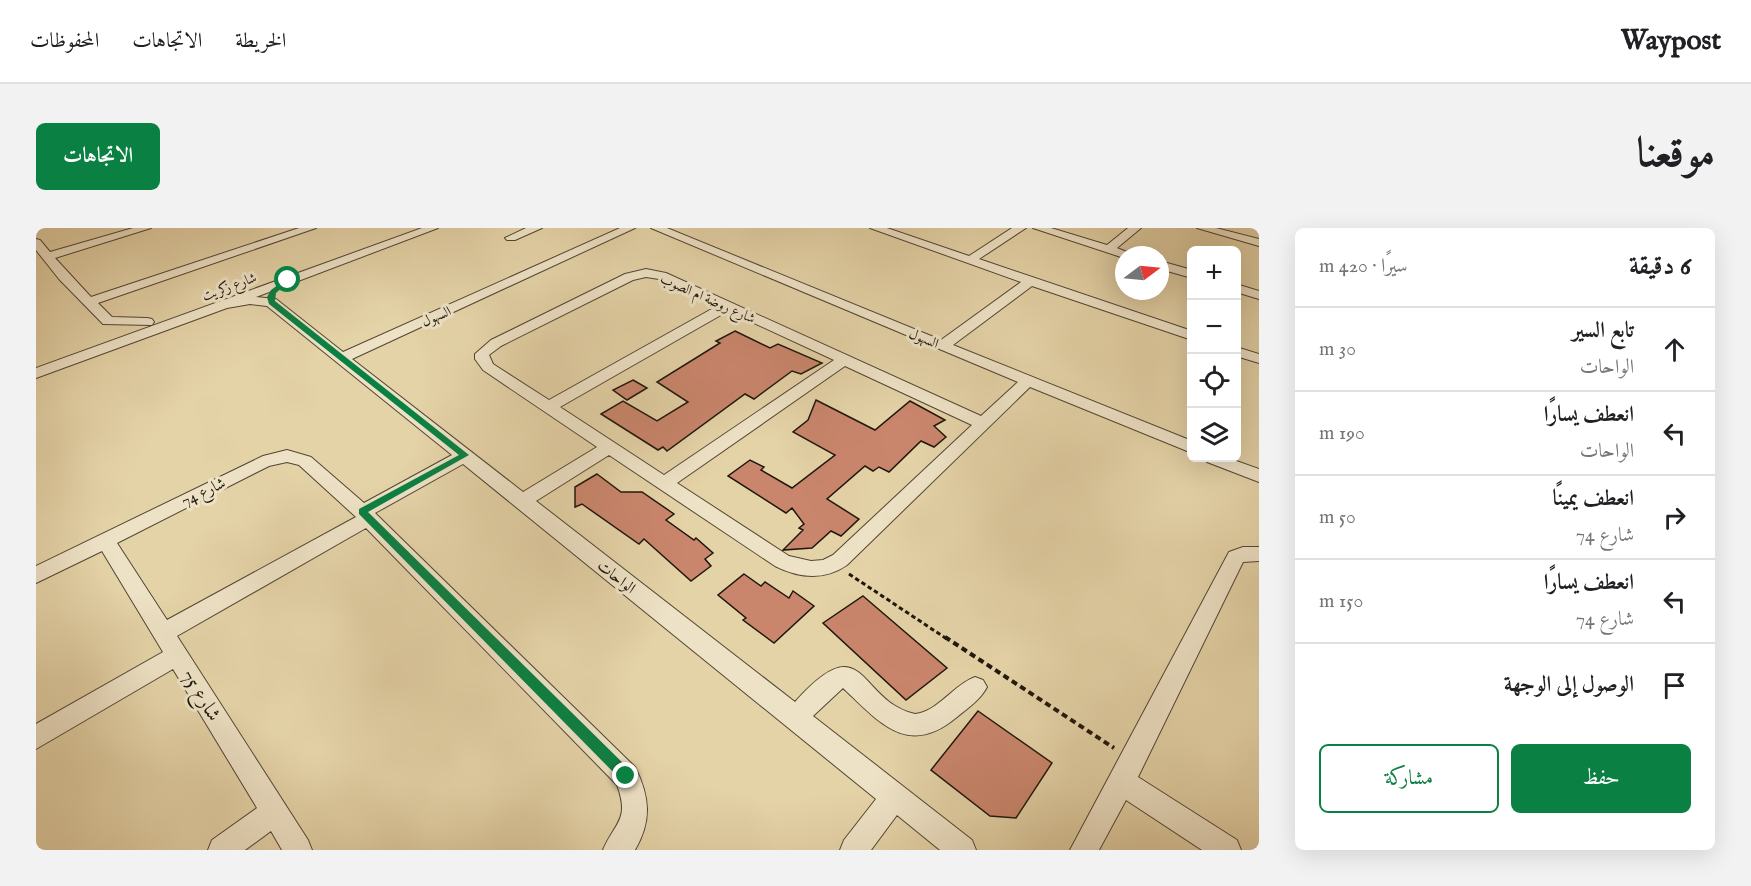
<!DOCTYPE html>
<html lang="ar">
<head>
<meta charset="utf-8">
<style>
	body { margin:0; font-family:"IM FELL English",Amiri,serif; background:#f2f2f2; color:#202124; direction:rtl }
	.controls { position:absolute; right:18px; top:18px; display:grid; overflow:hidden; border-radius:9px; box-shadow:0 6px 24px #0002 }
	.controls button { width:54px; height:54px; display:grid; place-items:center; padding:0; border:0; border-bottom:2px solid #e0e0e0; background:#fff; color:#202124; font:30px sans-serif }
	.compass { position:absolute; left:1079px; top:18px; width:54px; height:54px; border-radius:50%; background:#fff; box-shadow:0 6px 24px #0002; rotate:74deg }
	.stop { position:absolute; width:18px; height:18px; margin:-14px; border:4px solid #0b8043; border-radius:50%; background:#fff }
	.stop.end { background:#0b8043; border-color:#fff; box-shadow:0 2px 6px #0008 }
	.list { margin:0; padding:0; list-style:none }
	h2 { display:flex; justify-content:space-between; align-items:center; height:78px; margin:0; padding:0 24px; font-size:26px }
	h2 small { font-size:20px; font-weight:400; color:#757577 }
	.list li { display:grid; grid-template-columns:39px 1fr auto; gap:18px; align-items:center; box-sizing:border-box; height:84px; padding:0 24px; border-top:2px solid #e0e0e0 }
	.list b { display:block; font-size:22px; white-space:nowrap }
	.list p { margin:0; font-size:20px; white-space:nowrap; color:#757577 }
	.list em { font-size:20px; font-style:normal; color:#757577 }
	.actions { display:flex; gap:12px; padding:18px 24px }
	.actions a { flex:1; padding:14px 0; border:2px solid #0b8043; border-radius:9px; text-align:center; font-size:21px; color:#0b8043 }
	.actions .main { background:#0b8043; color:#fff }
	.icon { flex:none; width:33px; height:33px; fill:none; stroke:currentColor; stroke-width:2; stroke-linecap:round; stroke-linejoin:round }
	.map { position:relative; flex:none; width:1223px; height:622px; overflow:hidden; direction:ltr; border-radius:9px }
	header { display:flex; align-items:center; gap:36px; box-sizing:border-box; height:84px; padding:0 30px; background:#fff; border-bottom:2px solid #e0e0e0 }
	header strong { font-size:28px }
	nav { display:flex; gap:33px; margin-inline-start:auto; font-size:21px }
	.intro { display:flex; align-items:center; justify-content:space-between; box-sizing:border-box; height:144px; padding:0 36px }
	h1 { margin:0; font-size:42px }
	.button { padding:15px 27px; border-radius:9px; background:#0b8043; color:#fff; font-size:21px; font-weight:700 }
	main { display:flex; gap:36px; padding:0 36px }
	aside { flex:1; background:#fff; border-radius:9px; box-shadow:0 6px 24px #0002 }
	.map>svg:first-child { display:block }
	.building { fill:#ca866d; stroke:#1f170c; stroke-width:1.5 }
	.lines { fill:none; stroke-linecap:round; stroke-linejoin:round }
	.minor-casing { stroke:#504633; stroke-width:2 }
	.path-far1 { stroke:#1f170c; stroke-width:3; stroke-dasharray:4.5 3; stroke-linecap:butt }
	.path { stroke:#1f170c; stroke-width:4; stroke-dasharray:6 4; stroke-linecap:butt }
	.minor { fill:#eee2c6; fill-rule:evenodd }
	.route { fill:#0b8043 }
	.labels { text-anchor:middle; stroke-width:6; stroke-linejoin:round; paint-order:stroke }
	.far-street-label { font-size:14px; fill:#1f170c; stroke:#eee2c6 }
	.street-label { font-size:16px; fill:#1f170c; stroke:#eee2c6 }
	.near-street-label { font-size:20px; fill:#1f170c; stroke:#eee2c6 }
</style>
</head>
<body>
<header>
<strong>Waypost</strong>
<nav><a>الخريطة</a><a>الاتجاهات</a><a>المحفوظات</a></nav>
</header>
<div class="intro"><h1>موقعنا</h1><a class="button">الاتجاهات</a></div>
<main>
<aside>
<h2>6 دقيقة<small>سيرًا · 420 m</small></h2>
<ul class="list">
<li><svg class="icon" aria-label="ahead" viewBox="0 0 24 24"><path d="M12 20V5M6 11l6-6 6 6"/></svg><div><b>تابع السير</b><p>الواحات</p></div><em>30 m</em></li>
<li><svg class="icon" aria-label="left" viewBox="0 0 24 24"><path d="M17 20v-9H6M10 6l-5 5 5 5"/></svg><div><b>انعطف يسارًا</b><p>الواحات</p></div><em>190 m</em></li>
<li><svg class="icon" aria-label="right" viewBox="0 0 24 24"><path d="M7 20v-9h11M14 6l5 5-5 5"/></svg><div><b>انعطف يمينًا</b><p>شارع 74</p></div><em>50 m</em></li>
<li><svg class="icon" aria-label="left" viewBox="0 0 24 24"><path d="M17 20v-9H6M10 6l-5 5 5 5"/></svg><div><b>انعطف يسارًا</b><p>شارع 74</p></div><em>150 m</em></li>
<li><svg class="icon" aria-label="arrive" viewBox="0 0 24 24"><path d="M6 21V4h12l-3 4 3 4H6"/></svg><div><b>الوصول إلى الوجهة</b></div></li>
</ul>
<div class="actions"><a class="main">حفظ</a><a>مشاركة</a></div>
</aside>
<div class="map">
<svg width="1223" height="622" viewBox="0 0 1223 622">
	<rect width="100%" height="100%" fill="#e5d3a8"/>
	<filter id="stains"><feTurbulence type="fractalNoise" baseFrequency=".00333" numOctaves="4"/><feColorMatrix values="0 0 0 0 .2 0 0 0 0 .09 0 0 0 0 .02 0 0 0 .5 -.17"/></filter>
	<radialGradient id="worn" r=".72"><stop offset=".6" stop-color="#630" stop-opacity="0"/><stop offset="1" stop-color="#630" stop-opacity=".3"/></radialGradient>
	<g class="building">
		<polygon points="699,103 734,120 742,116 786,135 765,146 756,143 718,171 709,166 631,223 627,219 622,222 565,186 587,173 621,193 652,174 621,154 684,115 680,113"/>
		<polygon points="597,152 611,160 591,172 577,162"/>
		<polygon points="780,172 839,202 874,173 909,192 898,198 910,209 898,219 885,213 853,244 843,239 837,243 829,238 791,271 823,291 805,308 795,303 776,320 747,322 767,302 763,300 768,296 756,280 750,285 692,248 714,232 728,239 725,242 756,260 799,227 757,204 772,192"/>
		<polygon points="561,246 585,264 606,264 638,286 630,292 658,312 660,310 677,325 669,331 675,338 655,353 608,311 603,316 546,276 539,279 539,259"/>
		<polygon points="708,346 725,358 729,354 753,370 757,363 778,378 738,415 707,392 710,390 682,367"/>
		<polygon points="827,368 911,440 870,472 787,395"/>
		<polygon points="942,483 1016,535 980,590 954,588 895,542"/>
	</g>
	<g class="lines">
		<defs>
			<g id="minor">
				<polygon points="97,0 115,0 19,30 55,69 263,0 280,0 62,75 76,89 111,90 116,91 118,94 116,97 67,96 23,51 0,22 0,11 4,12 14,24"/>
				<path d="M 386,0 L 402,0 L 220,69 L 240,71 L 307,124 L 584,0 L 599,0 L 316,131 L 487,264 L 561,219 L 447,142 L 439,131 L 439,126 L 455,112 L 589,46 L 610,41 L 630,45 L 945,188 L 982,154 L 615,0 L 631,0 L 905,112 L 985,54 L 834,0 L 851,0 L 933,28 L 976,0 L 990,0 L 943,31 L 1156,103 L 1156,112 L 996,58 L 917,117 L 1156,213 L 1156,225 L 994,159 L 811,337 C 788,353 763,350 739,338 L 573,227 L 500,273 L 759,474 C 830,395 821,473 879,486 C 903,483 917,457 939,449 L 947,452 L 951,459 C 945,471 932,480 921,489 C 872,530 844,495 807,460 L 777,488 L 936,612 L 940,622 L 904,622 L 861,587 L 835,622 L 804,622 L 808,612 L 840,571 L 427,236 L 339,285 L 599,539 C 614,569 616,593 599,622 L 567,622 C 579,594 594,592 581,557 L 330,300 L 141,408 L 272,612 L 276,622 L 246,622 L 235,603 L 209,622 L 172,622 L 176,612 L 221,580 L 137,441 L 0,521 L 0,496 L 127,424 L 66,323 L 0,355 L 0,338 L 227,228 L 251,222 L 275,229 L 328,275 L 416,227 L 231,78 L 214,76 L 191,80 L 0,150 L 0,140 ZM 610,49 L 623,51 L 681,78 L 513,172 L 457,136 L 453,127 L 465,118 L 597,52 ZM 692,83 L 798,132 L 628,247 L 524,179 ZM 809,138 L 936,197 L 797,327 L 787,332 L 775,333 L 753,328 L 641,255 ZM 251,234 L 263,237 L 320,289 L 131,392 L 81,315 L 233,238 Z"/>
				<polygon points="490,0 506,0 479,12 471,12 469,10"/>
				<polygon points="997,0 1015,0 1071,17 1092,0 1105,0 1081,20 1098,27 1088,27 1088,30"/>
				<polygon points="1161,0 1180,0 1223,11 1223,18"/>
				<polygon points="1124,33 1156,42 1156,50 1124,41"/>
				<polygon points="1200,56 1223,63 1223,71 1200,64"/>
				<polygon points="1200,119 1223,126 1223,135 1200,128"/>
				<polygon points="1168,230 1192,230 1223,241 1223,254 1171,234"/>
				<polygon points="1207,319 1223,319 1223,333 1207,334 1102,549 1201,612 1205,622 1166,622 1090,572 1063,622 1034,622 1193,324"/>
			</g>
		</defs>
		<use href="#minor" class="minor-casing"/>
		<polyline class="path-far1" points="813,346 911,411"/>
		<polyline class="path" points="909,409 1078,520"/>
		<use href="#minor" class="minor"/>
	</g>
	<polygon class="route" points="250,51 255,52 240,65 239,73 433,227 332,284 595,543 596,548 595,552 590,554 585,552 323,286 323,281 423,227 233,76 231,69 235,62"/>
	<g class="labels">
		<g class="far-street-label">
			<text transform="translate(193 58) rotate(-20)" y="5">شارع زكريت</text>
			<text transform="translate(672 70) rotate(24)" y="5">شارع روضة ام الصوب</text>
			<text transform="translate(400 88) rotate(-24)" y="5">السهول</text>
			<text transform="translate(888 110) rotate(22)" y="5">السهول</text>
		</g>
		<g class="street-label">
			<text transform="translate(167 263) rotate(-26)" y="6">شارع 74</text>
			<text transform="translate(581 348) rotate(38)" y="6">الواحات</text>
		</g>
		<g class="near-street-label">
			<text transform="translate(166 467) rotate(58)" y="7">شارع 75</text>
		</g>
	</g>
	<rect width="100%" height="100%" filter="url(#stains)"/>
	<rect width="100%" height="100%" fill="url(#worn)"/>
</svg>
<div class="controls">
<button>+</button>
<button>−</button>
<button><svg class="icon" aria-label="locate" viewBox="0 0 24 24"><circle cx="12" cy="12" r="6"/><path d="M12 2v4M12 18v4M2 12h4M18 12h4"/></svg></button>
<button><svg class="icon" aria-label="layers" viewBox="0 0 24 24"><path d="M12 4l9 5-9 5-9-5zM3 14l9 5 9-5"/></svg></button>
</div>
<svg class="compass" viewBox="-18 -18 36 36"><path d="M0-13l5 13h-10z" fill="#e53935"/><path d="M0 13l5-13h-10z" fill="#757577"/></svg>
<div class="stop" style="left:252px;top:52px"></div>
<div class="stop end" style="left:590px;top:548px"></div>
</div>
</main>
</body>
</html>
